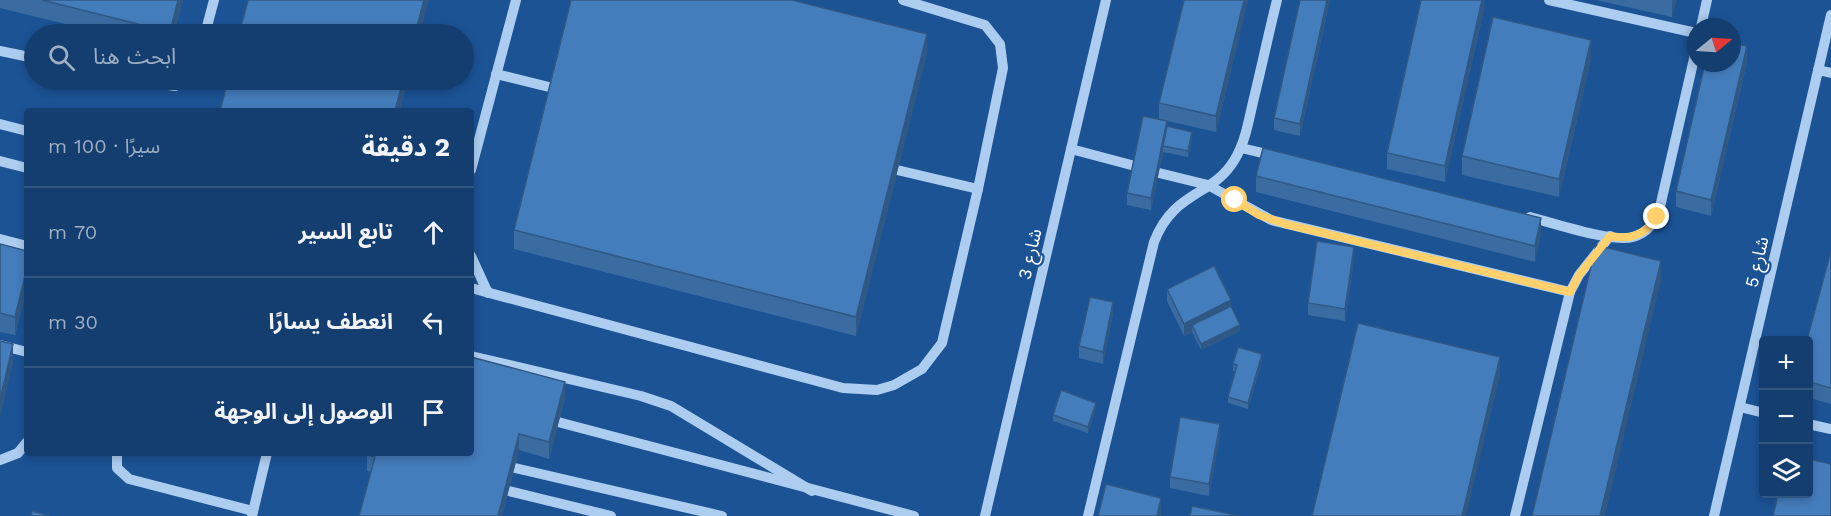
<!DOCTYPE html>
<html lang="ar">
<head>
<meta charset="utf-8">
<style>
	body { margin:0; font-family:"Work Sans","Noto Sans Arabic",sans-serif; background:#1d4575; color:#f1f3f6; direction:rtl }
	.controls { position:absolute; right:18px; bottom:18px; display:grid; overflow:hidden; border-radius:6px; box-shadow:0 3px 9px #0003 }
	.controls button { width:54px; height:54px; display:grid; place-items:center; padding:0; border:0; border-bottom:2px solid #335783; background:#143e70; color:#f1f3f6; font:30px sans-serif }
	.compass { position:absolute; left:1687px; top:18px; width:54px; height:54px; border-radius:50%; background:#143e70; box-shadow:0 3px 9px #0003; rotate:72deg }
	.stop { position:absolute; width:18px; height:18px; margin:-14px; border:4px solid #ffd06c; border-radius:50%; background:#fff }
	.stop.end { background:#ffd06c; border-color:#fff; box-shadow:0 2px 6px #0008 }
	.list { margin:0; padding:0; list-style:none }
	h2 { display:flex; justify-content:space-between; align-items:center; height:78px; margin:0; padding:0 24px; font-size:26px }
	h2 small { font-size:20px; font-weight:400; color:#9daec3 }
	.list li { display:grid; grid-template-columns:39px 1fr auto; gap:18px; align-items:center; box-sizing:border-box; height:90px; padding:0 24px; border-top:2px solid #335783 }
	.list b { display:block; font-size:22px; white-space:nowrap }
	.list em { font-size:20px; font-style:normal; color:#9daec3 }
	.icon { flex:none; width:33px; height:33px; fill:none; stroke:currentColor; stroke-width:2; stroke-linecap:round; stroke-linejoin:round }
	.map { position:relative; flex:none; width:1831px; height:516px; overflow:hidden; direction:ltr }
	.search { position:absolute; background:#143e70; box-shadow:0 3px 9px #0003; left:24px; top:24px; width:450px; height:66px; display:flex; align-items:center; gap:15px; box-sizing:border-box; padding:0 21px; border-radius:33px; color:#9daec3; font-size:22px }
	.panel { position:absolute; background:#143e70; box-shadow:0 3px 9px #0003; left:24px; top:108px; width:450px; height:348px; border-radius:6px; direction:rtl }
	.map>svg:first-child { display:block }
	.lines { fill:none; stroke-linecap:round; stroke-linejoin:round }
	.minor { stroke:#adcdf0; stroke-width:10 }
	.wall { fill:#3a6ca2 }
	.shaded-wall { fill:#305884 }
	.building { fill:#447dbc; stroke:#305884; stroke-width:1.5 }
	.route { stroke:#ffd06c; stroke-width:8 }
	.labels { text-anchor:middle; stroke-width:4.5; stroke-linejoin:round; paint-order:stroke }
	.street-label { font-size:18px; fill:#fff; stroke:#1b5395 }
</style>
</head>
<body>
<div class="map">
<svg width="1831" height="516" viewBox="0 0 1831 516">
	<rect width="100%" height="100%" fill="#1b5395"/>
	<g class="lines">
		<g class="minor">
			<polyline points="1549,0 1696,33"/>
			<polyline points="1701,27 1707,0"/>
			<polyline points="205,34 214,0"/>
			<polyline points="0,51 34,58"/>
			<polyline points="1818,70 1831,73"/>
			<polyline points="496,74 553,88"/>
			<polyline points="135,80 175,86 186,80"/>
			<polyline points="0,124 27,131"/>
			<polyline points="1241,148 1276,156"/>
			<polyline points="1071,149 1135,166"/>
			<polyline points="0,161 27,168"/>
			<polyline points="471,170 516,0"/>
			<polyline points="897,170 978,189"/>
			<polyline points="1159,173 1208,185 1271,220 1570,292"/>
			<path d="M 1530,217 C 1553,223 1613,243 1633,237 C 1648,233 1656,221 1660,207 L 1696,50"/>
			<polyline points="0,239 27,246"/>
			<polyline points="471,256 488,293"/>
			<polyline points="471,288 843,388 877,390 894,385 922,369 942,343 978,189 1003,68 1000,44 985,25 903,0"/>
			<polyline points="0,345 27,352"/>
			<polyline points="471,356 641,396 671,406 812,491"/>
			<polyline points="1740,407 1764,413"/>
			<polyline points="558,422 914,516"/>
			<polyline points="1808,424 1831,429"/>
			<polyline points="117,453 117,468 129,479 253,511"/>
			<polyline points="0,460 18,453 27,442"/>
			<polyline points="515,468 722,516"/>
			<polyline points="509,491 611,516"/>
			<polyline points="252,516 267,453"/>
			<polyline points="985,516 1106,0"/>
			<path d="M 1088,516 L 1154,242 C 1174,190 1213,197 1235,159 C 1246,141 1249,118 1254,98 C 1262,65 1269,32 1277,0"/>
			<polyline points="1515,516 1570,292 1579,275 1610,236"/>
			<polyline points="1714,516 1831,15"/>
		</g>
	</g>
	<g class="wall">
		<polygon points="0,0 183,0 174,34 106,34 0,8"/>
		<polygon points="1248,0 1216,132 1159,119 1159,103"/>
		<polygon points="1300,0 1330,0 1300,136 1274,130 1274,118"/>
		<polygon points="1484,0 1484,9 1445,182 1387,169 1387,153"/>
		<polygon points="1596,0 1676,0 1672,17"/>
		<polygon points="927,53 856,336 514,249 514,230"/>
		<polygon points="1591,59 1559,197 1462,175 1462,156"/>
		<polygon points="1747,62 1711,216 1676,207 1676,191"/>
		<polygon points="1167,126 1192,138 1188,157 1163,152 1151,210 1127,205 1127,193"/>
		<polygon points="1256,176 1541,234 1535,262 1256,192"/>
		<polygon points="0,244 27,251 27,287 15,335 0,332"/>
		<polygon points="1831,251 1831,404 1809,398 1809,340"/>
		<polygon points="1354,259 1345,321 1308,315 1308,303"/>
		<polygon points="1167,289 1231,306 1240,331 1201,350 1192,332 1184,336 1167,301"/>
		<polygon points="1113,314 1103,364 1079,358 1079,346"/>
		<polygon points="1262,360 1248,409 1228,403 1228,397 1235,371 1233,371 1233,364"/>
		<polygon points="565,398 549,459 519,450 502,516 359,516 371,472 367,471 367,455"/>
		<polygon points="1096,409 1088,433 1053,421 1053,415"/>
		<polygon points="1220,436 1209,496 1170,488 1170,477"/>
	</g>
	<g class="shaded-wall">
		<polygon points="178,0 183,0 174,34 170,34"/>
		<polygon points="424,0 429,0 420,34 415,34"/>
		<polygon points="1244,0 1248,0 1216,132 1216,116"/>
		<polygon points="1327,0 1330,0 1300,136 1300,124"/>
		<polygon points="1482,0 1484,0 1484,9 1445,182 1445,166"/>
		<polygon points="1673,0 1676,0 1672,17 1672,1"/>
		<polygon points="927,34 927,53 856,336 856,317"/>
		<polygon points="1591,40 1591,59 1559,197 1559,179"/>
		<polygon points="1747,46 1747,62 1711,216 1711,200"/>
		<polygon points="403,80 408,80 400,111 395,111"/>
		<polygon points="1167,121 1167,133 1163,146 1163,152 1151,210 1151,198"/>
		<polygon points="1192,132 1192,138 1188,157 1188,151"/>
		<polygon points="1541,218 1541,234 1535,262 1535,246"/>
		<polygon points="1354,247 1354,259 1345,321 1345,309"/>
		<polygon points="1661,261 1661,280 1605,516 1600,516"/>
		<polygon points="27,268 27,287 15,335 15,317"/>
		<polygon points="1231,300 1231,312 1192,325 1192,332 1184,336 1184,324"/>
		<polygon points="1113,302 1113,314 1103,364 1103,352"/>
		<polygon points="1240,325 1240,331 1201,350 1201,344"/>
		<polygon points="13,344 13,363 0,418 0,400"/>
		<polygon points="1262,354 1262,360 1248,409 1248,403"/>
		<polygon points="1500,357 1500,376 1466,516 1462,516"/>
		<polygon points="565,382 565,398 549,459 549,442"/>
		<polygon points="1096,403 1096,409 1088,433 1088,427"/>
		<polygon points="1220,424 1220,436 1209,496 1209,484"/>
		<polygon points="519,434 519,450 502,516 498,516"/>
		<polygon points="1161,498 1161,516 1157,516"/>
	</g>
	<g class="building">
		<polygon points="42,0 178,0 170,32"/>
		<polygon points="248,0 424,0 415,34 239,34"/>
		<polygon points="571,0 792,0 927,34 856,317 514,230"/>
		<polygon points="1184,0 1244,0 1216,116 1159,103"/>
		<polygon points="1300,0 1327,0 1300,124 1274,118"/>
		<polygon points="1421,0 1482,0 1445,166 1387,153"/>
		<polygon points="1493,17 1591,40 1559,179 1462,156"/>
		<polygon points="1732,43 1747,46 1711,200 1676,191 1705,63 1732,63"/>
		<polygon points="228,80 403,80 395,111 220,111"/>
		<polygon points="1143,116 1167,121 1151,198 1127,193"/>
		<polygon points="1167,126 1192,132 1188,151 1163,146"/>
		<polygon points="1263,148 1541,218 1535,246 1256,176"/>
		<polygon points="1317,241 1354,247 1345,309 1308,303"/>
		<polygon points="0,244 27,251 27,268 15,317 0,313"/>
		<polygon points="1596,245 1661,261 1600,516 1532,516"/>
		<polygon points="1831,251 1831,388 1809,382 1809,340 1807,340"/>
		<polygon points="1214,266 1231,300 1184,324 1167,289"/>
		<polygon points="1090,297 1113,302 1103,352 1079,346"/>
		<polygon points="1231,306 1240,325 1201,344 1192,325"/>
		<polygon points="1358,323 1500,357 1462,516 1312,516"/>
		<polygon points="0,341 13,344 0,400"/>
		<polygon points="1238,347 1262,354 1248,403 1228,397 1237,365 1233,364"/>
		<polygon points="471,357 565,382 549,442 519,434 498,516 359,516 375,457 367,455 368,453 471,453"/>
		<polygon points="1061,390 1096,403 1088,427 1053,415"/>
		<polygon points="1180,417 1220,424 1209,484 1170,477"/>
		<polygon points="1809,459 1831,464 1831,516 1773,516 1778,494 1809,494"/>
		<polygon points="1106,484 1161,498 1157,516 1098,516"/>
		<polygon points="1192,506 1240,516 1190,516"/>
		<polygon points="32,511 50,516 31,516"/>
	</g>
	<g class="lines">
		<path class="route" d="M 1235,200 L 1259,215 L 1285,224 L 1570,292 L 1579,275 L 1610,236 C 1631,240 1645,235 1657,217"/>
	</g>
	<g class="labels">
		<g class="street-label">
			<text transform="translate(1030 254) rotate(-77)" y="6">شارع 3</text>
			<text transform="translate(1757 262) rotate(-77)" y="6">شارع 5</text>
		</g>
	</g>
</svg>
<div class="controls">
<button>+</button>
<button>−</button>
<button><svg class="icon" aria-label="layers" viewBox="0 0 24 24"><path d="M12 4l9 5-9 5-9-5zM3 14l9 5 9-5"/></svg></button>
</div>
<svg class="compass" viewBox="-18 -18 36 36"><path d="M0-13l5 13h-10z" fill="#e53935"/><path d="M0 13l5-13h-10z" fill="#9daec3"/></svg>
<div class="stop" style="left:1235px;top:200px"></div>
<div class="stop end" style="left:1657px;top:217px"></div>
<div class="search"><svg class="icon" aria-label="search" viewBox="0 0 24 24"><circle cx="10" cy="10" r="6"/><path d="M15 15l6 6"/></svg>ابحث هنا</div>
<section class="panel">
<h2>2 دقيقة<small>سيرًا · 100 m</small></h2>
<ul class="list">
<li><svg class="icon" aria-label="ahead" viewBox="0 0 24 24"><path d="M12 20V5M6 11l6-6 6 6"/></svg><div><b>تابع السير</b></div><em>70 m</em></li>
<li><svg class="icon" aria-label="left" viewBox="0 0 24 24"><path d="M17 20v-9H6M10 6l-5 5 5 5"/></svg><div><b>انعطف يسارًا</b></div><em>30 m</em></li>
<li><svg class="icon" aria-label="arrive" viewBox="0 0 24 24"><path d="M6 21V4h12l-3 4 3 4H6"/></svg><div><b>الوصول إلى الوجهة</b></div></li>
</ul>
</section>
</div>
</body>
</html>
